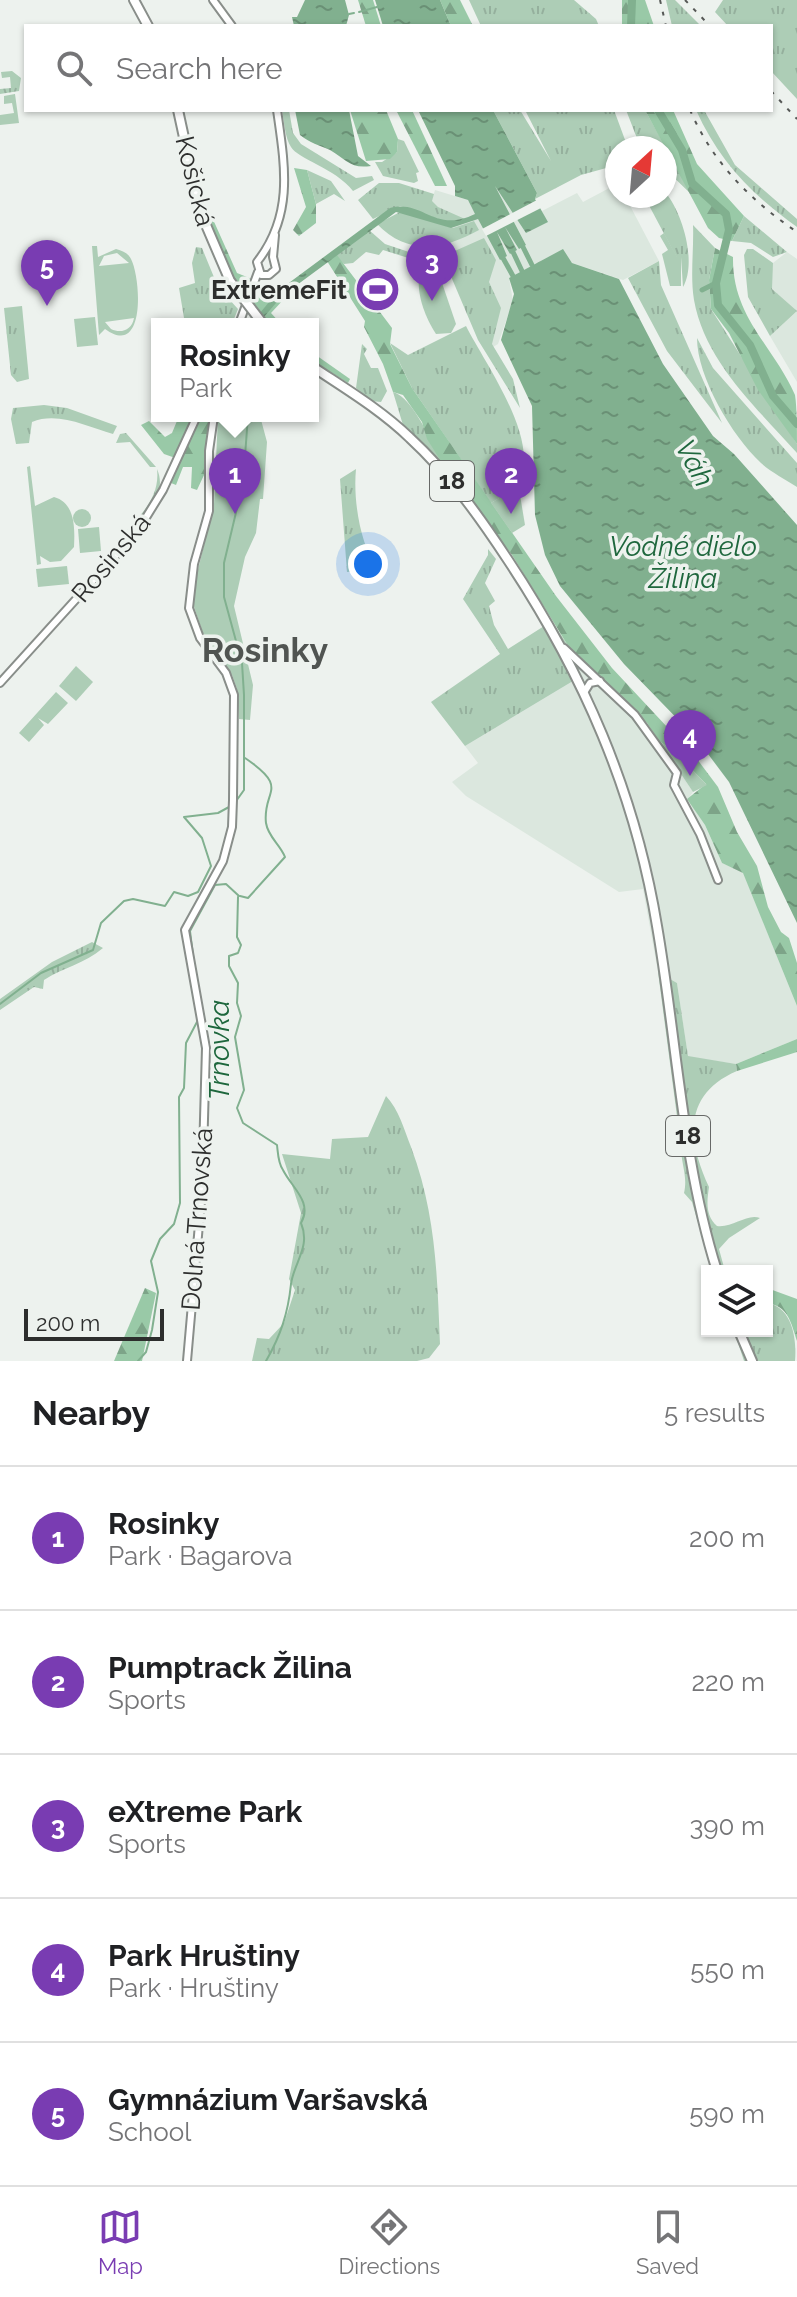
<!DOCTYPE html>
<html lang="en">
<head>
<meta charset="utf-8">
<style>
	body { margin:0; font-family:Raleway,sans-serif; background:#f6f6f6; color:#202124 }
	.controls { position:absolute; right:24px; bottom:24px; display:grid; overflow:hidden; border-radius:0px; box-shadow:0 2px 6px #0004 }
	.controls button { width:72px; height:72px; display:grid; place-items:center; padding:0; border:0; border-bottom:2px solid #e0e0e0; background:#fff; color:#202124; font:40px sans-serif }
	.compass { position:absolute; left:605px; top:136px; width:72px; height:72px; border-radius:50%; background:#fff; box-shadow:0 2px 6px #0004; rotate:26deg }
	.scale { position:absolute; left:24px; bottom:20px; width:140px; box-sizing:border-box; padding-left:8px; border:4px solid #2d2e2d; border-top:0; font-size:22px; line-height:28px; white-space:nowrap; color:#2d2e2d; -webkit-text-stroke:6px #edf2ee; paint-order:stroke }
	.you { position:absolute; left:368px; top:564px; width:28px; height:28px; margin:-20px; border:6px solid #fff; border-radius:50%; background:#1a73e8; box-shadow:0 0 0 12px #1a73e833 }
	.badge { display:grid; place-items:center; width:52px; height:52px; border-radius:50%; background:#793cb2; color:#fff; font-size:26px; font-weight:700 }
	.pin { position:absolute; translate:-50% -66px; filter:drop-shadow(0 2px 4px #0008) }
	.pin::after { content:''; position:absolute; top:42px; width:28px; height:24px; background:inherit; clip-path:polygon(0 0,100% 0,50% 100%) }
	.popup { position:absolute; left:151px; top:318px; width:168px; height:104px; box-sizing:border-box; display:grid; place-content:center; border-radius:0px; background:#fff; filter:drop-shadow(0 2px 6px #0005); font-size:26px; white-space:nowrap; color:#757577 }
	.popup b { font-size:30px; color:#202124 }
	.popup::after { content:''; position:absolute; left:50%; top:100%; margin-left:-16px; border:16px solid transparent; border-top-color:#fff }
	.list { margin:0; padding:0; list-style:none }
	h2 { display:flex; justify-content:space-between; align-items:center; height:104px; margin:0; padding:0 32px; font-size:34px }
	h2 small { font-size:26px; font-weight:400; color:#757577 }
	.list li { display:grid; grid-template-columns:52px 1fr auto; gap:24px; align-items:center; box-sizing:border-box; height:144px; padding:0 32px; border-top:2px solid #e0e0e0 }
	.list b { display:block; font-size:30px; white-space:nowrap }
	.list p { margin:0; font-size:26px; white-space:nowrap; color:#757577 }
	.list em { font-size:26px; font-style:normal; color:#757577 }
	.icon { flex:none; width:44px; height:44px; fill:none; stroke:currentColor; stroke-width:2; stroke-linecap:round; stroke-linejoin:round }
	.map { position:relative; flex:none; width:797px; height:1361px; overflow:hidden }
	.search { position:absolute; background:#fff; box-shadow:0 2px 6px #0004; left:24px; right:24px; top:24px; height:88px; display:flex; align-items:center; gap:20px; box-sizing:border-box; padding:0 28px; border-radius:0px; color:#757577; font-size:30px }
	.sheet { height:824px; background:#fff }
	nav { display:flex; justify-content:space-around; align-items:center; box-sizing:border-box; height:112px; border-top:2px solid #e0e0e0; background:#fff; font-size:22px; color:#757577 }
	nav a { display:grid; justify-items:center; gap:4px }
	nav .on { color:#793cb2 }
	.map>svg:first-child { display:block }
	.built { fill:#dbe7de }
	.grass { fill:url(#grass-tufts) }
	.forest { fill:url(#forest-firs) }
	.park { fill:#adcdb6; fill-rule:evenodd }
	.water { fill:url(#water-ripples) }
	.pier { fill:#edf2ee }
	.lines { fill:none; stroke-linecap:round; stroke-linejoin:round }
	.stream { stroke:#81b08f; stroke-width:2 }
	.canal { stroke:#81b08f; stroke-width:5 }
	.river { stroke:#81b08f; stroke-width:8 }
	.tertiary-casing { stroke:#898e8a; stroke-width:10 }
	.primary-casing { stroke:#898e8a; stroke-width:12 }
	.tertiary { stroke:#fff; stroke-width:6 }
	.primary { stroke:#fff; stroke-width:8 }
	.rail { stroke:#565856; stroke-width:2; stroke-dasharray:4 8; stroke-linecap:butt }
	.primary-bridge-casing { stroke:#898e8a; stroke-width:12; stroke-linecap:butt }
	.primary-bridge { stroke:#fff; stroke-width:8 }
	.labels { text-anchor:middle; stroke-width:7; stroke-linejoin:round; paint-order:stroke }
	.shield { fill:#edf2ee; stroke:#676967; stroke-width:2 }
	.shield-label { font-size:24px; font-weight:bold; fill:#2d2e2d }
	.street-label { font-size:26px; fill:#2d2e2d; stroke:#edf2ee }
	.poi-label { font-size:26px; font-weight:bold; fill:#2d2e2d; stroke:#edf2ee; text-anchor:end }
	.water-label { font-size:28px; font-style:italic; fill:#1e673d; stroke:#edf2ee }
	.district-label { font-size:34px; font-weight:bold; fill:#505451; stroke:#edf2ee }
</style>
</head>
<body>
<div class="map">
<svg width="797" height="1361" viewBox="0 0 797 1361">
	<defs>
		<pattern id="grass-tufts" width="24" height="20" patternUnits="userSpaceOnUse" patternTransform="scale(2)"><rect width="24" height="20" fill="#adcdb6"/><path d="M3 7l-1-3M5 7V3M7 7l1-3M15 17l-1-3M17 17v-4M19 17l1-3" fill="none" stroke="#95b09d"/></pattern>
		<pattern id="forest-firs" width="22" height="20" patternUnits="userSpaceOnUse" patternTransform="scale(2)"><rect width="22" height="20" fill="#99c9a7"/><path d="M5 1l3.5 6h-7zM16 11l3.5 6h-7z" fill="#7da488"/></pattern>
		<pattern id="water-ripples" width="26" height="14" patternUnits="userSpaceOnUse" patternTransform="scale(2)"><rect width="26" height="14" fill="#81b08f"/><path d="M2 4q2-2 4 0t4 0M15 11q2-2 4 0t4 0" fill="none" stroke="#6a9075"/></pattern>
	</defs>
	<rect width="100%" height="100%" fill="#edf2ee"/>
	<g class="built">
		<polygon points="617,184 617,196 625,196 659,261 623,280 572,263 563,250 554,254 509,278 513,301 498,344 493,347 428,213 435,190 468,200 500,259 497,231 510,254 516,250 505,227 526,245 495,186 512,212 547,222 542,211 577,193 583,202"/>
		<polygon points="787,252 797,259 797,382 770,336 796,312 772,289 770,281 773,263"/>
		<polygon points="584,659 647,723 693,792 688,799 705,825 722,863 743,872 797,1006 797,1039 736,1064 688,1057 677,983 658,972 643,889 619,892 466,796 452,782 478,763 465,746 573,681"/>
	</g>
	<g class="grass">
		<polygon points="469,0 574,0 596,19 599,26 481,26"/>
		<polygon points="666,0 675,0 701,26 672,26"/>
		<polygon points="723,0 797,0 797,99 771,71 771,26 728,26 715,12"/>
		<polygon points="12,71 21,78 19,91 0,94 0,89 11,88 10,77 2,78 1,72"/>
		<polygon points="15,94 19,123 0,125 0,115 14,113 12,103 4,104 4,96"/>
		<path d="M 282,110 L 289,110 L 293,133 L 301,144 L 356,178 L 372,176 L 374,180 L 353,191 C 335,168 298,159 291,147 C 285,138 284,121 282,110 Z"/>
		<polygon points="493,110 520,110 551,161 525,110 614,110 628,148 617,148 617,165 581,175 535,199 537,193"/>
		<polygon points="626,110 645,110 692,195 665,169 665,148 640,146"/>
		<path d="M 696,110 L 704,110 L 735,165 L 797,219 L 797,227 C 752,195 719,161 696,110 Z"/>
		<polygon points="398,139 404,141 419,172 416,173 418,181 414,183 383,176 375,162 382,162 397,152"/>
		<polygon points="307,170 331,181 345,201 334,194 316,204"/>
		<polygon points="379,183 399,183 434,194 432,201 438,207 465,219 447,222 400,206 373,219 358,200"/>
		<path d="M 665,192 C 683,213 697,263 683,287 L 681,257 L 677,258 L 644,196 L 665,196 Z"/>
		<path d="M 400,212 L 453,228 L 474,221 L 479,230 C 443,250 408,256 377,224 Z"/>
		<polygon points="744,216 787,252 773,257 751,243 732,241"/>
		<path d="M 693,225 L 715,248 L 709,280 L 711,309 L 797,444 L 797,453 C 757,408 705,362 694,300 C 690,276 694,249 693,225 Z"/>
		<polygon points="369,230 385,244 421,256 421,262 383,250 379,255 366,252 353,263 344,264 334,256"/>
		<polygon points="484,238 496,260 489,282 501,308 492,344 513,379 520,408 478,340 447,267 448,254"/>
		<polygon points="196,247 202,248 218,287 238,309 232,324 185,324 179,288 195,283 192,263"/>
		<polygon points="747,249 753,249 773,263 772,289 797,311 770,336 748,297 744,255"/>
		<polygon points="659,261 661,285 722,423 667,351 628,278"/>
		<polygon points="22,306 29,379 17,382 11,375 4,308"/>
		<path d="M 466,326 C 484,362 541,440 519,480 C 513,491 501,497 491,503 L 412,388 L 390,343 L 408,355 Z"/>
		<path d="M 697,338 L 713,368 L 797,463 L 797,487 C 785,479 771,472 761,463 C 732,436 697,377 697,338 Z"/>
		<polygon points="362,344 367,349 364,354 371,368 378,368 387,391 381,402 371,401 356,388"/>
		<path d="M 393,392 C 414,398 433,446 444,466 L 403,425 Z"/>
		<path d="M 44,405 L 67,408 L 117,426 L 113,434 C 88,427 58,411 32,422 L 29,443 L 16,444 L 11,419 L 13,408 Z"/>
		<polygon points="126,433 156,467 150,467 130,442 116,443 120,434"/>
		<path d="M 157,469 C 172,502 126,534 110,559 C 115,530 162,511 157,469 Z"/>
		<path d="M 356,469 C 353,500 360,545 378,570 L 347,572 L 340,479 Z"/>
		<polygon points="488,549 496,559 485,583 495,601 489,606 494,625 508,649 552,621 567,644 584,659 573,681 465,746 431,702 500,654 463,599 488,555"/>
		<path d="M 92,942 L 103,948 C 84,964 64,967 44,980 L 43,989 L 34,987 L 0,1010 L 0,999 L 52,962 Z"/>
		<path d="M 658,972 L 677,983 L 688,1056 L 736,1064 L 737,1071 C 683,1094 687,1140 709,1187 C 707,1201 705,1215 717,1226 C 733,1228 747,1213 760,1218 L 729,1238 L 719,1249 L 725,1271 L 712,1271 L 692,1202 L 684,1193 C 688,1176 681,1164 681,1147 Z"/>
		<path d="M 386,1096 C 399,1110 404,1129 411,1147 C 436,1214 437,1273 440,1344 L 429,1358 L 417,1361 L 252,1361 L 257,1338 L 269,1339 L 284,1323 L 295,1290 L 289,1279 L 301,1213 L 282,1154 L 330,1159 L 332,1139 L 368,1137 Z"/>
		<path d="M 767,1303 C 792,1307 797,1338 795,1361 L 744,1361 L 734,1331 L 767,1331 Z"/>
	</g>
	<g class="forest">
		<polygon points="358,0 373,0 381,26 366,26"/>
		<polygon points="440,0 460,0 473,26 451,26"/>
		<polygon points="622,0 645,0 654,26 622,26"/>
		<polygon points="350,110 386,110 398,139 397,152 390,159 366,161"/>
		<polygon points="396,110 412,110 447,186 435,186"/>
		<polygon points="645,110 673,110 697,164 744,216 732,241 719,238 708,228"/>
		<polygon points="294,168 307,170 316,204 316,223 299,236 293,230 306,207"/>
		<path d="M 207,206 L 237,273 L 252,279 L 249,288 L 242,289 C 224,265 211,236 204,208 Z"/>
		<path d="M 715,248 L 733,257 C 732,317 773,345 795,395 C 797,408 797,430 797,444 L 758,390 L 729,333 L 711,309 L 709,280 Z"/>
		<polygon points="337,255 392,328 390,344 412,388 556,596 612,668 697,759 718,787 737,832 757,866 768,907 781,932 789,938 797,963 797,1006 743,873 722,863 705,825 687,799 706,784 675,752 659,741 647,723 567,644 512,555 444,466 427,439 422,422 403,395 393,392 383,364 364,327 365,321 327,261"/>
		<polygon points="273,283 285,298 271,313 281,324 271,324 252,303"/>
		<polygon points="313,353 350,379 348,383 313,361"/>
		<polygon points="179,416 211,416 204,475 197,490 191,488 192,467 183,467 176,485 171,483 181,460 164,454 141,425 149,421 165,437 172,433"/>
		<polygon points="797,1039 797,1052 737,1071 736,1064"/>
		<polygon points="145,1288 156,1293 142,1361 114,1361"/>
		<path d="M 767,1288 L 797,1299 L 797,1341 C 791,1322 788,1306 767,1303 Z"/>
	</g>
	<g class="park">
		<polygon points="664,233 677,257 681,257 681,286 670,286 662,254 668,250 660,236"/>
		<path d="M 92,246 L 97,246 L 98,257 L 116,249 C 123,251 128,253 131,259 C 141,278 146,359 105,329 L 99,335 ZM 117,253 L 129,263 L 99,266 L 104,256 ZM 134,318 C 132,330 121,334 111,329 L 105,322 Z"/>
		<path d="M 419,278 L 441,280 L 456,324 L 451,333 L 436,334 C 426,319 417,296 419,278 Z"/>
		<polygon points="95,317 98,345 77,347 74,319"/>
		<polygon points="218,416 260,416 267,442 263,499 260,499 256,533 245,557 234,606 253,685 250,720 239,719 237,689 232,675 203,633 193,604 195,582 214,504"/>
		<path d="M 30,466 L 35,506 L 54,497 C 75,503 75,527 74,547 L 61,561 L 50,562 L 40,556 L 41,564 L 37,565 L 27,467 Z"/>
		<polygon points="515,488 520,495 525,525 512,533 491,503"/>
		<circle cx="82" cy="518" r="9"/>
		<polygon points="99,527 101,551 80,553 78,529"/>
		<polygon points="67,566 69,584 38,587 36,569"/>
		<polygon points="76,666 93,682 76,701 59,686"/>
		<polygon points="56,692 68,703 48,724 38,718 44,725 29,742 19,733"/>
		<polygon points="659,741 675,752 707,785 693,792"/>
	</g>
	<g class="water">
		<polygon points="305,0 345,0 349,15 346,26 294,26 292,17 297,17"/>
		<polygon points="375,0 440,0 451,26 383,26"/>
		<path d="M 295,110 L 349,110 L 358,156 L 371,166 C 350,169 347,160 330,150 C 319,145 310,143 300,135 Z"/>
		<path d="M 418,110 L 493,110 L 537,193 L 535,199 L 548,222 L 526,233 L 495,186 L 526,245 L 519,249 L 505,227 L 517,250 L 510,254 L 497,232 L 507,256 L 500,260 L 478,219 L 451,228 L 396,212 L 282,296 L 264,317 L 260,313 L 278,291 L 390,208 C 423,199 434,234 475,214 L 468,200 L 455,196 L 455,186 Z"/>
		<polygon points="563,249 572,263 619,279 663,364 713,436 734,454 797,525 797,923 729,782 696,738 624,664 560,586 545,555 535,515 532,406 501,340 514,294 509,278"/>
	</g>
	<polygon class="pier" points="537,200 541,208 486,236 482,229"/>
	<g class="lines">
		<g class="stream">
			<polyline points="359,12 377,7"/>
			<polyline points="349,14 354,13"/>
			<polyline points="234,804 244,790 244,695 242,663 224,597 224,563 243,483 248,416"/>
			<path d="M 240,896 L 248,898 L 285,857 C 280,844 268,837 266,823 C 262,790 291,789 245,758"/>
			<path d="M 238,897 L 237,937 L 241,945 L 238,953 L 229,956 L 229,966 L 238,983 L 237,1003 L 241,1016 L 235,1037 L 244,1090 L 237,1108 L 243,1123 L 277,1145 C 278,1153 278,1163 283,1170 C 292,1188 313,1202 301,1223 C 311,1247 294,1262 291,1284 C 288,1313 281,1335 266,1361"/>
			<polyline points="194,963 190,931 215,885 226,884 239,896"/>
			<polyline points="0,1004 41,973 93,950 101,923 124,901 133,899 165,906 174,892 188,896 198,892 211,866 202,838 184,817 218,813 229,807"/>
			<polyline points="138,1361 146,1352 152,1330 158,1292 151,1261 160,1239 174,1224 180,1203 179,1097 184,1088 186,1043 198,1020 190,977"/>
		</g>
		<g class="canal">
			<polyline points="523,247 532,265"/>
			<polyline points="513,252 522,271"/>
			<polyline points="503,258 513,276"/>
			<polyline points="702,290 716,283"/>
		</g>
		<g class="river">
			<polyline points="631,26 632,0"/>
			<polyline points="658,110 682,150 692,183 726,214 729,230 716,283 718,305 750,345 773,396 797,424"/>
		</g>
		<defs>
			<g id="tertiary">
				<polyline points="213,0 232,26"/>
				<path d="M 275,235 L 273,257 L 276,269 L 269,275 L 261,275 L 257,262 C 294,215 285,166 277,110"/>
				<polyline points="239,324 258,272"/>
				<polyline points="564,648 635,715 677,773 674,785 700,834 718,880"/>
				<polyline points="0,683 137,532 163,490 197,416"/>
				<polyline points="585,691 590,683 600,681"/>
				<polyline points="187,1361 202,1190 206,1048 185,930 223,861 232,827 233,800 234,695 226,673 200,638 189,608 194,564 209,511 209,451 214,416"/>
			</g>
			<g id="primary">
				<polyline points="134,0 148,26"/>
				<polyline points="178,110 200,211 230,281"/>
				<path d="M 313,367 C 346,389 381,410 410,438 C 449,474 479,516 508,560 C 583,673 635,792 657,926 C 677,1041 682,1160 717,1271"/>
				<polyline points="739,1331 752,1361"/>
			</g>
		</defs>
		<use href="#tertiary" class="tertiary-casing"/>
		<use href="#primary" class="primary-casing"/>
		<use href="#tertiary" class="tertiary"/>
		<use href="#primary" class="primary"/>
		<g class="rail">
			<polyline points="660,0 666,26"/>
			<polyline points="685,0 710,26"/>
			<polyline points="771,91 797,119"/>
			<path d="M 690,110 C 713,163 750,200 797,232"/>
		</g>
		<defs>
			<polyline id="primary-bridge" points="230,281 263,324"/>
		</defs>
		<use href="#primary-bridge" class="primary-bridge-casing"/>
		<use href="#primary-bridge" class="primary-bridge"/>
	</g>
	<defs>
		<symbol id="stadium-disc" viewBox="-11 -11 22 22"><circle r="9.5" fill="#793cb2" stroke="#edf2ee"/><path d="M0-5a6.5 5 0 1 0 0 10a6.5 5 0 1 0 0-10ZM-3.5-1.8h7v3.6h-7Z" fill="#fff"/></symbol>
	</defs>
	<g fill-rule="evenodd">
		<use href="#stadium-disc" x="352" y="264" width="51" height="51"/>
	</g>
	<g class="labels">
		<g class="shield">
			<rect x="430" y="461" width="44" height="40" rx="6"/>
			<rect x="666" y="1116" width="44" height="40" rx="6"/>
		</g>
		<g class="shield-label">
			<text x="452" y="489">18</text>
			<text x="688" y="1144">18</text>
		</g>
		<g class="street-label">
			<text transform="translate(195 181) rotate(76)" y="9">Košická</text>
			<text transform="translate(111 558) rotate(-50)" y="9">Rosinská</text>
			<text transform="translate(197 1219) rotate(-86)" y="9">Dolná Trnovská</text>
		</g>
		<g class="poi-label">
			<text x="347" y="299">ExtremeFit</text>
		</g>
		<g class="water-label">
			<text transform="translate(695 463) rotate(61)" y="10">Váh</text>
			<text x="683" y="556">Vodné dielo<tspan x="683" dy="32">Žilina</tspan></text>
			<text transform="translate(219 1050) rotate(-90)" y="10">Trnovka</text>
		</g>
		<g class="district-label">
			<text x="265" y="662">Rosinky</text>
		</g>
	</g>
</svg>
<div class="controls">
<button><svg class="icon" aria-label="layers" viewBox="0 0 24 24"><path d="M12 4l9 5-9 5-9-5zM3 14l9 5 9-5"/></svg></button>
</div>
<svg class="compass" viewBox="-18 -18 36 36"><path d="M0-13l5 13h-10z" fill="#e53935"/><path d="M0 13l5-13h-10z" fill="#757577"/></svg>
<div class="scale">200 m</div>
<div class="you"></div>
<div class="pin badge" style="left:235px;top:514px">1</div>
<div class="popup"><b>Rosinky</b>Park</div>
<div class="pin badge" style="left:511px;top:514px">2</div>
<div class="pin badge" style="left:432px;top:301px">3</div>
<div class="pin badge" style="left:690px;top:776px">4</div>
<div class="pin badge" style="left:47px;top:306px">5</div>
<div class="search"><svg class="icon" aria-label="search" viewBox="0 0 24 24"><circle cx="10" cy="10" r="6"/><path d="M15 15l6 6"/></svg>Search here</div>
</div>
<section class="sheet">
<h2>Nearby<small>5 results</small></h2>
<ul class="list">
<li><span class="badge">1</span><div><b>Rosinky</b><p>Park · Bagarova</p></div><em>200 m</em></li>
<li><span class="badge">2</span><div><b>Pumptrack Žilina</b><p>Sports</p></div><em>220 m</em></li>
<li><span class="badge">3</span><div><b>eXtreme Park</b><p>Sports</p></div><em>390 m</em></li>
<li><span class="badge">4</span><div><b>Park Hruštiny</b><p>Park · Hruštiny</p></div><em>550 m</em></li>
<li><span class="badge">5</span><div><b>Gymnázium Varšavská</b><p>School</p></div><em>590 m</em></li>
</ul>
</section>
<nav>
<a class="on"><svg class="icon" aria-label="map" viewBox="0 0 24 24"><path d="M3 6l6-2 6 2 6-2v14l-6 2-6-2-6 2zM9 4v14M15 6v14"/></svg>Map</a>
<a><svg class="icon" aria-label="directions" viewBox="0 0 24 24"><path d="M12 3l9 9-9 9-9-9zM9 14v-3h6M13 9l2 2-2 2"/></svg>Directions</a>
<a><svg class="icon" aria-label="saved" viewBox="0 0 24 24"><path d="M7 4h10v16l-5-4-5 4z"/></svg>Saved</a>
</nav>
</body>
</html>
